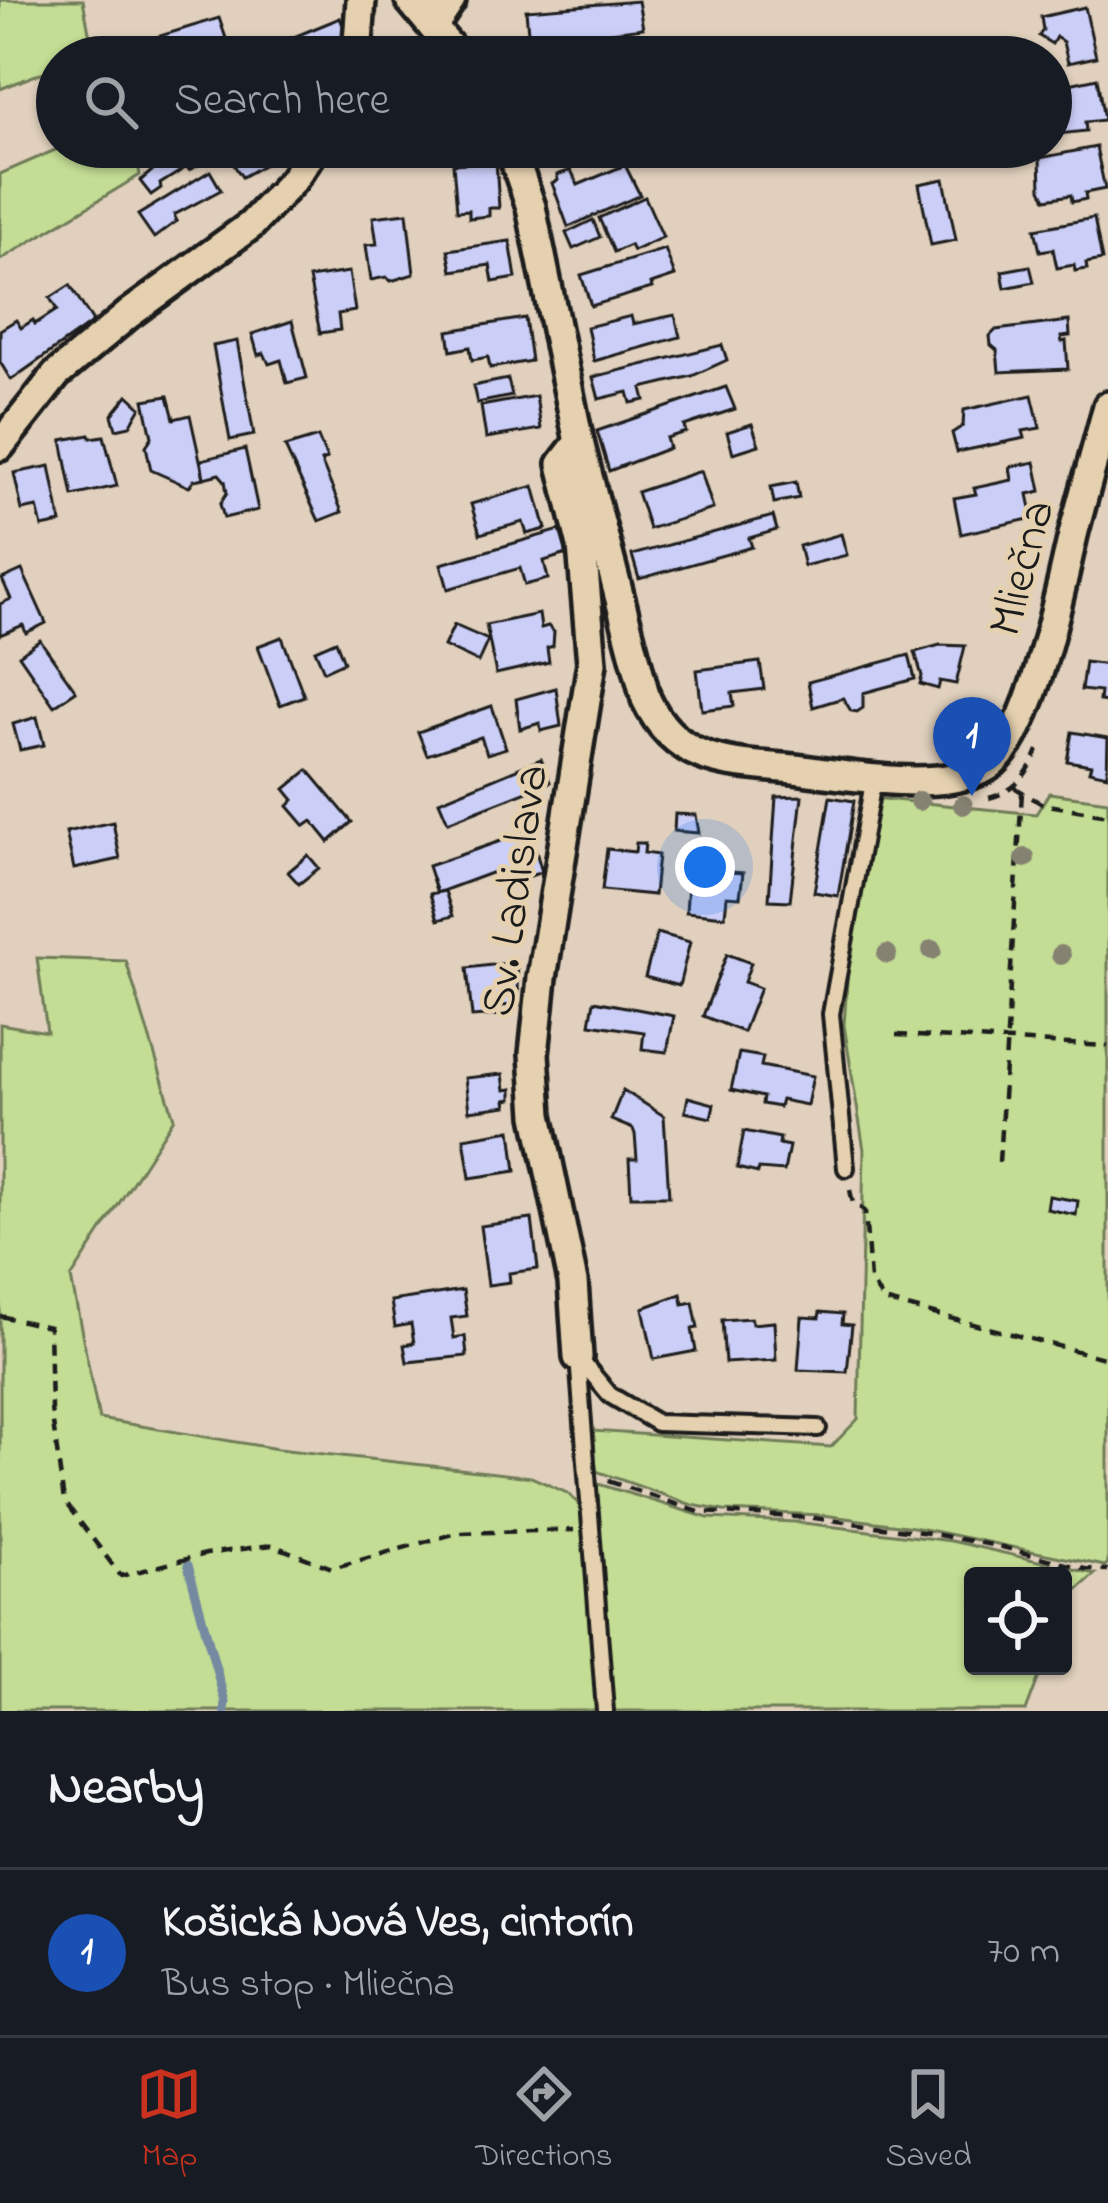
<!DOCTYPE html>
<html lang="en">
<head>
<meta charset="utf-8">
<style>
	body { margin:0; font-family:"Indie Flower",sans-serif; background:#20242c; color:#f1f3f6 }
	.controls { position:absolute; right:36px; bottom:36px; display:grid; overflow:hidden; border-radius:12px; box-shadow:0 3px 9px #0004 }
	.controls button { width:108px; height:108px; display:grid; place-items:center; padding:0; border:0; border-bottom:3px solid #363941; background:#171b24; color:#f1f3f6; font:60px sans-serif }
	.you { position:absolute; left:705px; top:867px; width:42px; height:42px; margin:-30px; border:9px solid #fff; border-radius:50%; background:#1a73e8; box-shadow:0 0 0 18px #1a73e833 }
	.badge { display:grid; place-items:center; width:78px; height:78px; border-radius:50%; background:#c8321e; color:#fff; font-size:39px; font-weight:700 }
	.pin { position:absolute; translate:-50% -99px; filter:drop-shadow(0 3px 6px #0008) }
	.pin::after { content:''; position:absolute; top:63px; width:42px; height:36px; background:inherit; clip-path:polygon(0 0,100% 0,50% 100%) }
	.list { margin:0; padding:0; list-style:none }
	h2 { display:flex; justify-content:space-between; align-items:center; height:156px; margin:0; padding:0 48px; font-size:51px }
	h2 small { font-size:39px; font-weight:400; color:#9ea1a6 }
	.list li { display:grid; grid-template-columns:78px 1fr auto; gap:36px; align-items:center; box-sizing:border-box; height:168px; padding:0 48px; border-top:3px solid #363941 }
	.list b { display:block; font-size:45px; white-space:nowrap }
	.list p { margin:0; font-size:39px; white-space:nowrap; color:#9ea1a6 }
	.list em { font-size:39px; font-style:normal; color:#9ea1a6 }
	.icon { flex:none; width:66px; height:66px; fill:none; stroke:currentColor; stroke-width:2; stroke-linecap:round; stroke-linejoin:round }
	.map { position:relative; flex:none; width:1108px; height:1711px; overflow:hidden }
	.search { position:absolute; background:#171b24; box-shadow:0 3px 9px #0004; left:36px; right:36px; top:36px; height:132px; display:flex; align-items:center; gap:30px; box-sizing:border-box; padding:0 42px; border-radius:66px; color:#9ea1a6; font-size:45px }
	.sheet { height:324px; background:#171b24 }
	nav { display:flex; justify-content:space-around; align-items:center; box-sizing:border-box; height:168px; border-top:3px solid #363941; background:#171b24; font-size:33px; color:#9ea1a6 }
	nav a { display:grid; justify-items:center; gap:6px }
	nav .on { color:#c8321e }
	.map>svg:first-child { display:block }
	.green { fill:#c3dd94; stroke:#707c58; stroke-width:3 }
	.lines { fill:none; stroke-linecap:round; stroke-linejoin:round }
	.stream { stroke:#758aa1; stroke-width:9 }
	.building { fill:#cbcef7; stroke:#1c1c1c; stroke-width:3 }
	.service-casing { stroke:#1c1c1c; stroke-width:22 }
	.minor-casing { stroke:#1c1c1c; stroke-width:36 }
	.path { stroke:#1c1c1c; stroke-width:4.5; stroke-dasharray:12 9; stroke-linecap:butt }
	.service { stroke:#e5d1af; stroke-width:14 }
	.minor { stroke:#e5d1af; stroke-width:27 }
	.tree { fill:#868272 }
	.labels { text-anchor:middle; stroke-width:9; stroke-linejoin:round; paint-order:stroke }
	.street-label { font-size:48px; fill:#1c1c1c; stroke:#e5d1af }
</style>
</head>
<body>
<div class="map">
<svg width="1108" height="1711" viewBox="0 0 1108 1711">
	<rect width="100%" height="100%" fill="#e0d0bd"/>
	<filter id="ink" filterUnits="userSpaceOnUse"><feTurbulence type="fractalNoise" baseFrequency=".00833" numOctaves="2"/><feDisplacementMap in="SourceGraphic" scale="24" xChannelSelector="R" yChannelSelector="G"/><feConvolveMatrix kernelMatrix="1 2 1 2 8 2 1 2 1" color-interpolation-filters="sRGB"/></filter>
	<g filter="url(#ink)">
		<g class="green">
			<polygon points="0,0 83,0 93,53 57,57 57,67 0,89"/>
			<polygon points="62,147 135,147 140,175 0,260 0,174"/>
			<polygon points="1049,793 1108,801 1108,1563 1105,1566 913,1527 823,1515 724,1511 692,1505 596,1471 593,1431 831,1447 858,1419 864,1150 844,1025 849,953 873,798 1036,814"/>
			<polygon points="37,958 126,961 174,1118 71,1278 99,1419 278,1449 531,1477 567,1493 583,1508 599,1711 0,1711 0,1024 47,1032"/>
			<polygon points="595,1483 708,1518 795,1522 951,1541 1095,1574 1068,1598 1063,1612 1063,1576 973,1576 973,1666 1043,1666 1026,1711 610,1711"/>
		</g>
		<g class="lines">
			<polyline class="stream" points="188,1565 225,1702 224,1711"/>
		</g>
		<g class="building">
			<polygon points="638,1 643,28 579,36 580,46 530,55 526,10"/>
			<polygon points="1085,7 1096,57 1068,63 1063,42 1056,37 1052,44 1039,36 1043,30 1041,17"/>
			<polygon points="219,18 228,44 203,53 204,57 139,57 134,44"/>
			<polygon points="340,18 349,40 322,51 324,57 245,57"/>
			<polygon points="1097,78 1104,120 1085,122 1086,131 1059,134 1051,115 1051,88"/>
			<polygon points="175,147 200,147 208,160 189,170 187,167 160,184 161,188 151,195 140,181 177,150"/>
			<polygon points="222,147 257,147 267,163 242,177"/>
			<polygon points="1096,147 1105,189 1085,193 1086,199 1072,202 1071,195 1046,199 1041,189 1040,158"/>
			<polygon points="496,161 499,208 489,208 489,216 469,218 469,210 457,211 453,164"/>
			<polygon points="625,165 640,195 568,227 552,183 558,180 557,175 571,170 578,185"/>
			<polygon points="210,171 221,190 174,215 177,221 154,238 138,215"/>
			<polygon points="944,179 956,240 931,245 919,184"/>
			<polygon points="645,197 663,237 633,251 630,245 614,252 599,218"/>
			<polygon points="407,213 414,274 391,281 386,277 371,280 366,245 377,244 373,217"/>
			<polygon points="1094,218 1102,260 1086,263 1087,269 1075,271 1074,265 1057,268 1053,249 1040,251 1035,229"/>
			<polygon points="593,220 600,237 573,249 566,233"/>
			<polygon points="510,241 516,278 493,282 490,265 452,271 448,250"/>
			<polygon points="665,249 675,276 651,284 652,288 591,306 581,275"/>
			<polygon points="1030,266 1034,282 1005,288 1002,271"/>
			<polygon points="349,272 355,311 338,314 340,330 320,333 309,278"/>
			<polygon points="70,285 93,322 11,380 0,362 0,330 16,320 21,328 33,320 35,324 57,310 50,298"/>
			<polygon points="675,315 680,337 594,361 587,327 631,316 633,324"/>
			<polygon points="525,318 531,361 490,368 488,357 472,360 470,347 451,351 448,331"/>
			<polygon points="292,321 307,378 287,383 281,360 269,364 264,353 258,355 252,334"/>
			<polygon points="1069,321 1070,336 1061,337 1062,342 1066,341 1068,369 999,372 997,350 991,345 990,336 996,330"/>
			<polygon points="237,341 254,435 230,440 213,346"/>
			<polygon points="722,345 727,360 692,376 642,388 645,400 631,403 628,392 599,399 593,377"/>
			<polygon points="508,379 512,396 477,403 473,386"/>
			<polygon points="726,387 735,409 684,426 686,432 666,438 669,448 609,471 597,431"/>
			<polygon points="128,395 141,407 130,426 116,429 112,415"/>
			<polygon points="1032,395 1040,428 1023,431 1025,438 957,452 952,433 963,426 964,410"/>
			<polygon points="168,396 174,419 190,415 204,478 194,480 189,487 151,470 146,446 152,437 144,400"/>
			<polygon points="536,396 541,429 486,438 481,406"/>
			<polygon points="752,424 759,445 733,453 727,432"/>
			<polygon points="90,435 91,438 104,436 117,486 73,496 62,440"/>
			<polygon points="318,437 327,459 321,461 342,512 319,521 285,447"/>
			<polygon points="245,449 258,510 224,518 220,504 227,493 225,481 219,474 204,478 201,460"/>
			<polygon points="1035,462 1041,491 1028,494 1033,518 961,534 954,498 976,494 974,488 1012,480 1010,467"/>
			<polygon points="50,466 61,523 42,527 37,507 22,510 14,473"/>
			<polygon points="701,471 713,509 649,529 637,492"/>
			<polygon points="796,482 799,498 774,503 771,487"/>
			<polygon points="534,486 546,529 527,534 523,522 480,534 471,504"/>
			<polygon points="773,516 777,530 749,538 752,547 639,579 632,555"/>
			<polygon points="560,530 567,554 544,561 548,579 525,585 520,568 448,589 441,564"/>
			<polygon points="841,534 847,555 804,566 799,546"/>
			<polygon points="22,570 46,623 26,633 23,625 0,635 0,604 11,599 2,579"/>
			<polygon points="539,614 541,628 548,626 554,632 553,646 547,648 549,662 496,674 486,625"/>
			<polygon points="454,625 488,640 478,662 444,646"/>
			<polygon points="282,637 304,696 280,705 258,646"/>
			<polygon points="40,640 76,691 54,706 19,655"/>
			<polygon points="336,641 344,662 324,671 315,650"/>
			<polygon points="940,645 965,646 956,684 940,681 938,689 920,684 922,676 915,652"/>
			<polygon points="909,655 915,679 863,693 863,708 857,712 851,711 843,698 813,707 808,682"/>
			<polygon points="760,662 764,689 732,693 734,706 702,710 697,670"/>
			<polygon points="1085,662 1108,665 1108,702 1099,701 1100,692 1081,690"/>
			<polygon points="556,688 561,726 541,731 540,723 520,729 516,699"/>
			<polygon points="492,706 506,748 487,754 481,737 427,755 418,732"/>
			<polygon points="37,717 44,745 20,750 13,724"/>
			<polygon points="1072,732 1108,738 1107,775 1089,771 1091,765 1067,761"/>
			<polygon points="541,759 550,782 448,822 439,801"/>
			<polygon points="308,770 352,822 329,842 312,821 305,826 288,806 294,800 285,789"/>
			<polygon points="802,796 790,901 769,900 776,797"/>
			<polygon points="830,797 854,801 838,896 814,892"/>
			<polygon points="675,814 696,815 699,833 674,831"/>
			<polygon points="113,822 120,859 74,869 66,832"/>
			<polygon points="530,831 542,872 521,879 519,873 502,879 499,870 437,893 428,866"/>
			<polygon points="636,843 645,843 644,853 658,855 654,895 602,890 607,849 635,852"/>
			<polygon points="308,855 319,868 299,884 288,872"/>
			<polygon points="689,869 743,873 740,897 727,896 725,916 686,912"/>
			<polygon points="445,891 453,916 438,920 430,894"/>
			<polygon points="657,933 690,942 679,986 645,977"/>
			<polygon points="727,954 751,963 744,982 760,988 743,1032 703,1016"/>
			<polygon points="517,962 519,1005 499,1006 500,1015 472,1017 467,968"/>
			<polygon points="594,1001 674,1016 667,1052 642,1049 644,1032 590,1024"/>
			<polygon points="739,1053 763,1057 761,1066 813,1076 807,1105 781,1100 779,1107 762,1104 763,1097 731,1090"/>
			<polygon points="503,1074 505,1090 512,1089 512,1099 506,1100 507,1106 469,1111 465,1078"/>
			<polygon points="623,1090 664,1116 669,1196 631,1196 629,1159 637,1159 635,1134 633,1129 611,1120"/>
			<polygon points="688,1097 714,1104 711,1118 685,1112"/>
			<polygon points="511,1130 516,1171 470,1178 464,1138"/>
			<polygon points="744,1131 780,1138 779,1144 789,1146 784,1171 759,1169 758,1173 737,1168"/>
			<polygon points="1049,1196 1078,1201 1076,1215 1047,1209"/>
			<polygon points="532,1219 538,1269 509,1273 510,1282 488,1285 480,1226"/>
			<polygon points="463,1290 467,1316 451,1318 454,1338 465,1336 467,1356 407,1362 404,1345 414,1343 411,1324 395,1327 391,1301"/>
			<polygon points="681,1294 683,1304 693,1302 698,1328 692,1329 696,1351 654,1359 643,1308"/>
			<polygon points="820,1312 843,1314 842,1324 852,1325 847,1372 798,1370 802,1317 819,1318"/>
			<polygon points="751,1318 752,1324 774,1322 776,1360 725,1363 722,1320"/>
		</g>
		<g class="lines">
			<defs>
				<g id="service">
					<polyline points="846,1168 831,1014 874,777"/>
					<polyline points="578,1357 605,1711"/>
					<polyline points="578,1357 610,1395 657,1423 818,1428"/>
				</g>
				<g id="minor">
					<polyline points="410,0 458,57"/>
					<polyline points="433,27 451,0"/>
					<polyline points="357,57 361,0"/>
					<path d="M 510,147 L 531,207 L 579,442 L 646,699 C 677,765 729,763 794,769 C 846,775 937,793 985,768 C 1032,744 1061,583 1074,531 C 1085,489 1097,448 1108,406"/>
					<polyline points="0,446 56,375 129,314 251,225 293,180 316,147"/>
					<polyline points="578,1357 573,1282 538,1115 534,1054 542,978 592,663 582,546 562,464 579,442"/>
				</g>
			</defs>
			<use href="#service" class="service-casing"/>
			<use href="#minor" class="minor-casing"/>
			<g class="path">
				<polyline points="1014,787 1042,804 1108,815"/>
				<path d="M 989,798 C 1014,792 1029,774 1038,750"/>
				<polyline points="896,1035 1108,1046"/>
				<polyline points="999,1162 1022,792"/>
				<polyline points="850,1190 853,1203 865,1211 870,1280 884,1301 1108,1359"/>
				<polyline points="0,1316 49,1327 51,1409 64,1501 121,1576 206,1554 272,1545 332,1568 457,1533 574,1530"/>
				<polyline points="608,1481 699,1512 814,1518 928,1533 1002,1547 1085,1569 1108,1570"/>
			</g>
			<use href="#service" class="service"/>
			<use href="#minor" class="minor"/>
		</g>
		<g class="tree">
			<circle cx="919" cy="801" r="10"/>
			<circle cx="963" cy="805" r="10"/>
			<circle cx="1025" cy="858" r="10"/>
			<circle cx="932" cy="950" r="10"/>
			<circle cx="887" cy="954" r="10"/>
			<circle cx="1061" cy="955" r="10"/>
		</g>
	</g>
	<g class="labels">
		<g class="street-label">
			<text transform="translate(1019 567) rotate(-75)" y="17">Mliečna</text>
			<text transform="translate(512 890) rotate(-82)" y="17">Sv. Ladislava</text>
		</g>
	</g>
</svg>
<div class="controls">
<button><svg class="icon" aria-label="locate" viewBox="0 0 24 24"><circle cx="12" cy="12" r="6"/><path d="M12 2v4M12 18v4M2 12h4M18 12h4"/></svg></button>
</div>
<div class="you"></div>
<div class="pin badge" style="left:972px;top:796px;background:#1a4fb4">1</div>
<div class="search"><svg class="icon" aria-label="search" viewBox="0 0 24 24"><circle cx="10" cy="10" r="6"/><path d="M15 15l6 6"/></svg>Search here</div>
</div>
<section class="sheet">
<h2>Nearby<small></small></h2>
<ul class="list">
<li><span class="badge" style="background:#1a4fb4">1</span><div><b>Košická Nová Ves, cintorín</b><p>Bus stop · Mliečna</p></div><em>70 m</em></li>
</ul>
</section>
<nav>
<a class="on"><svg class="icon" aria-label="map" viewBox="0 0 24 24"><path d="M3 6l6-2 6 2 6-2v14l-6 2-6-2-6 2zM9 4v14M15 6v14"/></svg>Map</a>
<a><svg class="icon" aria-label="directions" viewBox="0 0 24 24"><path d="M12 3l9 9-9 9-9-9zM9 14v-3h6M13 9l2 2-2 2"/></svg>Directions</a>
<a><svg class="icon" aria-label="saved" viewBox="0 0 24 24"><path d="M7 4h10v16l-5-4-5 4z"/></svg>Saved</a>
</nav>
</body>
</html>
